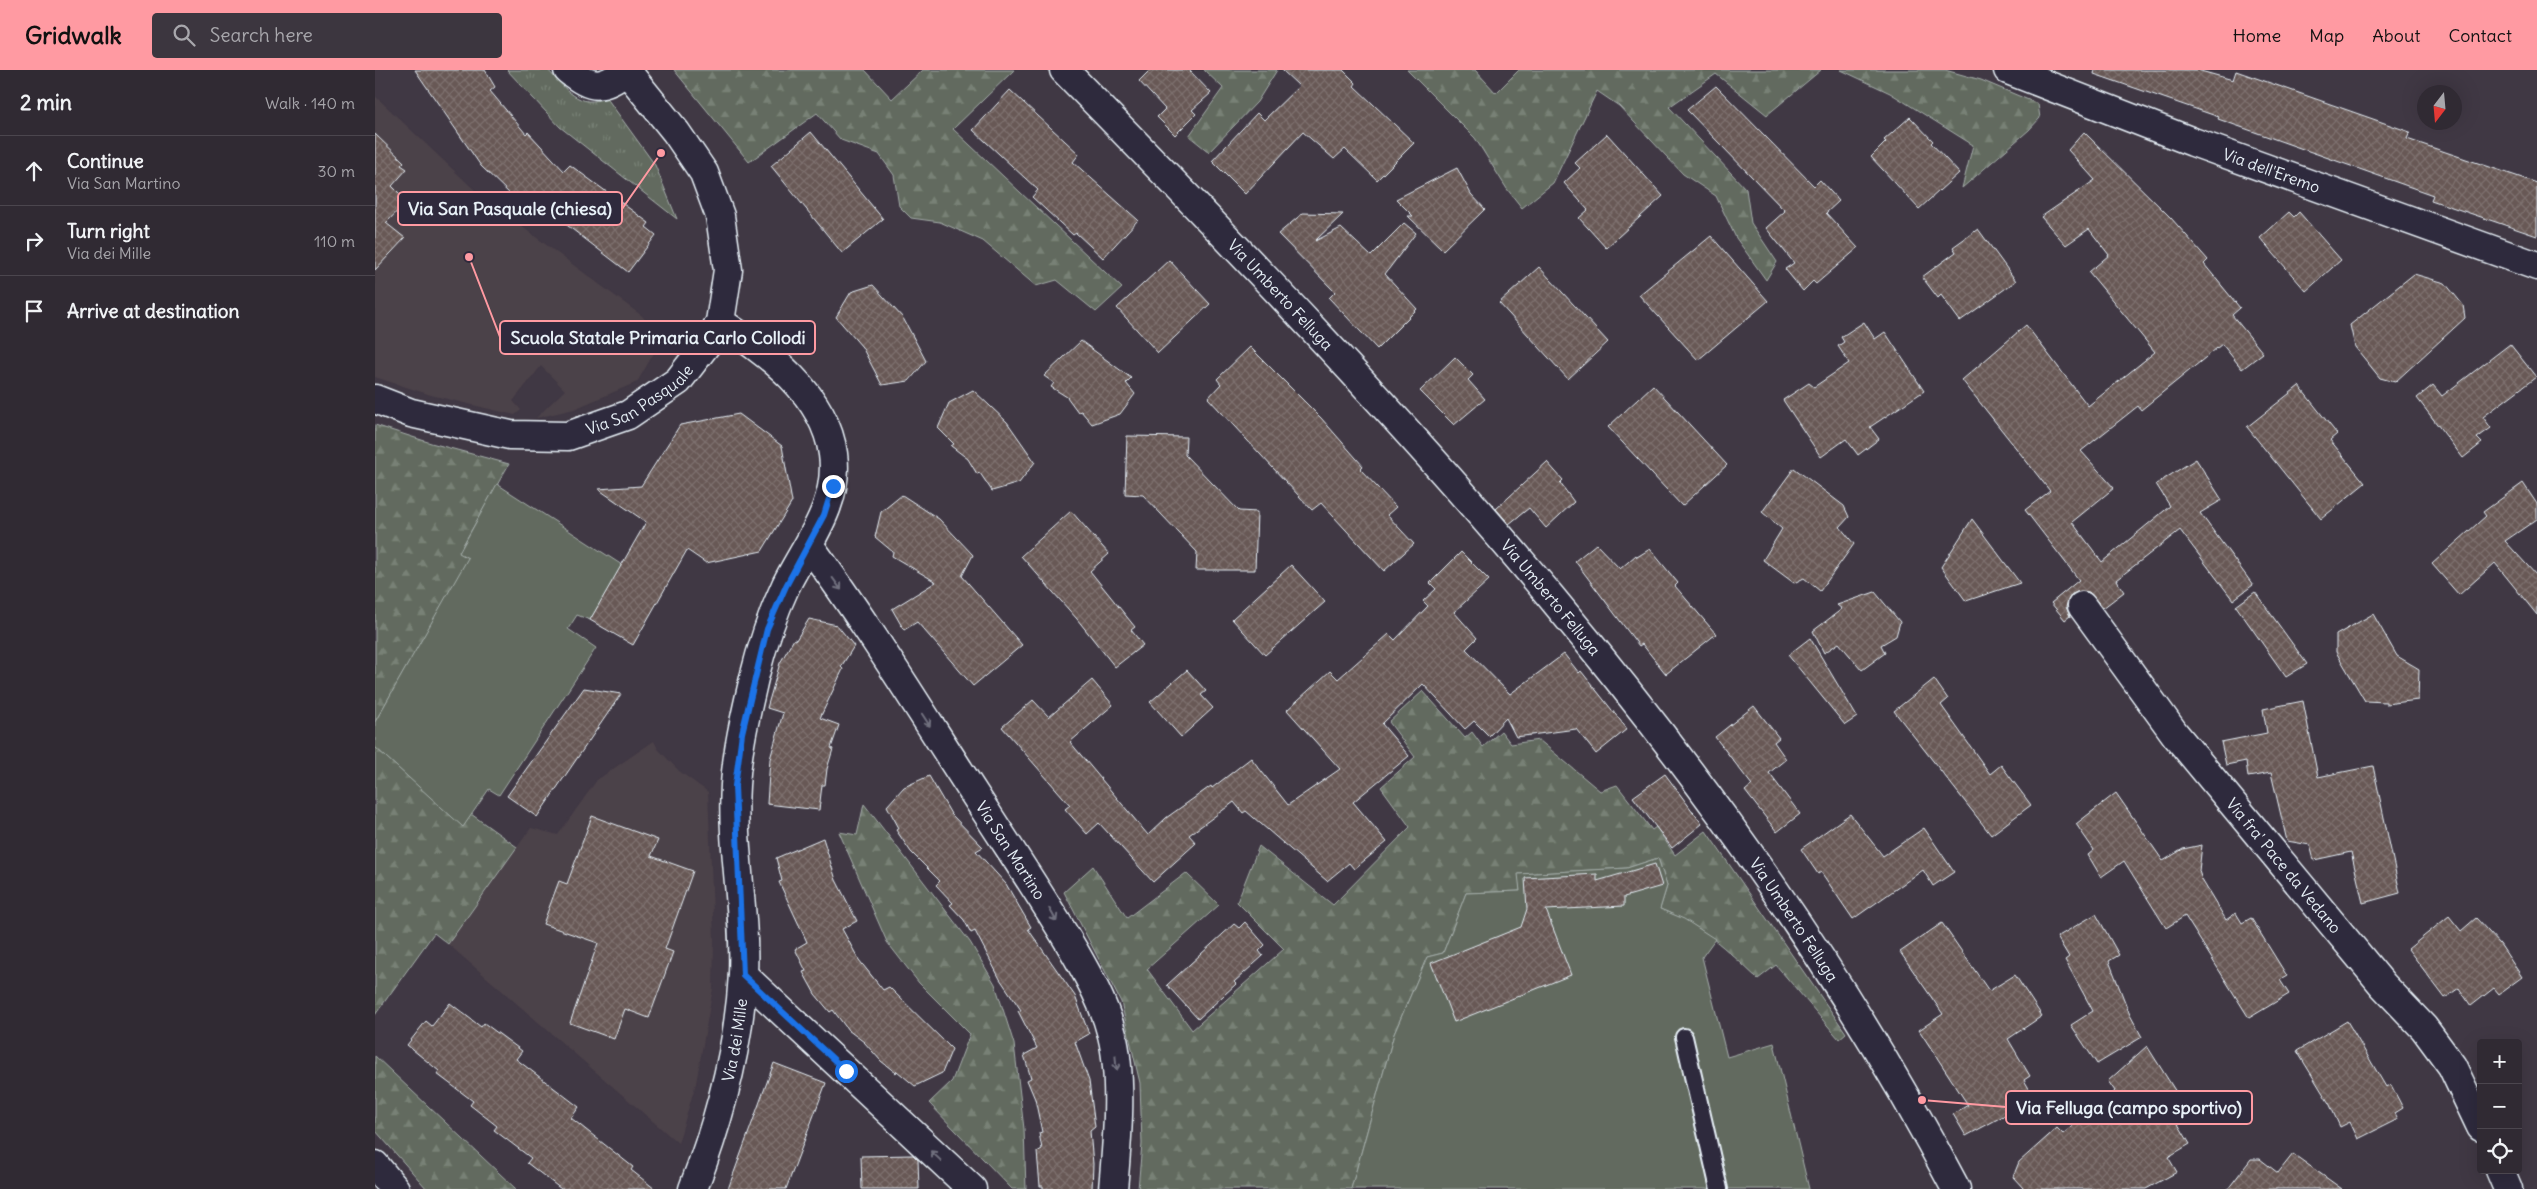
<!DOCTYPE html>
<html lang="en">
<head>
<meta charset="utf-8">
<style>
	body { margin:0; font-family:Delius,sans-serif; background:#3c363f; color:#f1f3f6 }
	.controls { position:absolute; right:15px; bottom:15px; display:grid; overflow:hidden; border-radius:5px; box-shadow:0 5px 20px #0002 }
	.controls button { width:45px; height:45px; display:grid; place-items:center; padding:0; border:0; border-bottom:1px solid #4b464e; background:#302a33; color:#f1f3f6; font:25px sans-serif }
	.compass { position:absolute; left:2042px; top:15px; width:45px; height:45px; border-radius:50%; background:#302a33; box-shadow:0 5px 20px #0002; rotate:196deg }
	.stop { position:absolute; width:15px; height:15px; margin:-11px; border:4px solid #1a73e8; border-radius:50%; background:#fff }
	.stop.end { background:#1a73e8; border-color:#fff; box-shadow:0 1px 5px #0008 }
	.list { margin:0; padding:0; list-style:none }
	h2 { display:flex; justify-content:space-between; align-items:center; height:65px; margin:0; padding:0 20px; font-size:21px }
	h2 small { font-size:16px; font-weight:400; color:#a8a7ac }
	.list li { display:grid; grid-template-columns:32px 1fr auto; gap:15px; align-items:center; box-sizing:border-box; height:70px; padding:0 20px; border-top:1px solid #4b464e }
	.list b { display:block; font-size:19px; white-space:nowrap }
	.list p { margin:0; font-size:16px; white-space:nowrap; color:#a8a7ac }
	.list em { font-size:16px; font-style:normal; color:#a8a7ac }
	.icon { flex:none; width:28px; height:28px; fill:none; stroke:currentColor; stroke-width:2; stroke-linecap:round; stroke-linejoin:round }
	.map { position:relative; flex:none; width:2162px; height:1119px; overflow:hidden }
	header { display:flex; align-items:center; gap:30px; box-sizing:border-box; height:70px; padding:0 25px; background:#ff9aa2; color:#111 }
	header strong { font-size:24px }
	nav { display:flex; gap:28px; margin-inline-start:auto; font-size:18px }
	.search { width:350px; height:45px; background:#3c363f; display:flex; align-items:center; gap:12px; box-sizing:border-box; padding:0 18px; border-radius:5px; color:#a8a7ac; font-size:19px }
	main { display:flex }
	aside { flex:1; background:#302a33 }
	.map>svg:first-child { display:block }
	.built { fill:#4c4249 }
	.grass { fill:url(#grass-tufts); stroke:#a5aeab }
	.forest { fill:url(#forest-firs); stroke:#a5aeab }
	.pitch { fill:#626b5e; stroke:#a5aeab }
	.building { fill:url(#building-cross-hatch); stroke:#e8f1f8 }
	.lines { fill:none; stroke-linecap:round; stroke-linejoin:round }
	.lane-casing { stroke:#e8f1f8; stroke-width:20 }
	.street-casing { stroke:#e8f1f8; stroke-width:31 }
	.secondary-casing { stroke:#e8f1f8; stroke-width:31 }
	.lane { stroke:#2f2a3d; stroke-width:16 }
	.street { stroke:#2f2a3d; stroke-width:28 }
	.secondary { stroke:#2f2a3d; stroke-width:28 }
	.oneway { stroke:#70707e }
	.route { stroke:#1a73e8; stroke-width:6 }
	.labels { text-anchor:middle; stroke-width:4.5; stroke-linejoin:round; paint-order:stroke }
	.street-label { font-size:16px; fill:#e8f1f8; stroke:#2f2a3d }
	.leader { fill:none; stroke:#ff9aa2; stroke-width:2 }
	.callout-dot { fill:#ff9aa2; stroke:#2f2a3d; stroke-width:2 }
	.callout { fill:#2f2a3d; stroke:#ff9aa2; stroke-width:2 }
	.callout-label { font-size:18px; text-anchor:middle; font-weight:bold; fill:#e8f1f8 }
</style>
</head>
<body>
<header>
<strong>Gridwalk</strong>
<div class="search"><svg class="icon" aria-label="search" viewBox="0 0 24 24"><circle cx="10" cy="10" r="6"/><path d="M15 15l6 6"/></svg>Search here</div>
<nav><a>Home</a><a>Map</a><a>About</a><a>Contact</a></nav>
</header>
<main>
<aside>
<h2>2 min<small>Walk · 140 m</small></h2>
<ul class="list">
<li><svg class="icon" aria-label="ahead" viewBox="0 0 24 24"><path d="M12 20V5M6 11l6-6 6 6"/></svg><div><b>Continue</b><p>Via San Martino</p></div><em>30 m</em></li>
<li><svg class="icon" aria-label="right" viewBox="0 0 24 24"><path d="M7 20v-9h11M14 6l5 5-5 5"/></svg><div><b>Turn right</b><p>Via dei Mille</p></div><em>110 m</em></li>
<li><svg class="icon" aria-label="arrive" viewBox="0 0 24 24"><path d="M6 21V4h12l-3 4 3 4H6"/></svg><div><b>Arrive at destination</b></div></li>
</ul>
</aside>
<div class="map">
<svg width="2162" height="1119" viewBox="0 0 2162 1119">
	<defs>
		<pattern id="grass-tufts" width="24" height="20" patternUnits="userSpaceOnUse" patternTransform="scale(1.25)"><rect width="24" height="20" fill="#626b5e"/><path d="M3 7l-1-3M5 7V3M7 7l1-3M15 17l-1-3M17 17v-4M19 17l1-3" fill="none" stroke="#788176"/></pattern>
		<pattern id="forest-firs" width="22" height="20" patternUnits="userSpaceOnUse" patternTransform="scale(1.25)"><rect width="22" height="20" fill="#626b5e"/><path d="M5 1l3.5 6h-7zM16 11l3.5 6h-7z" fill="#788176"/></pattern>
		<pattern id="building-cross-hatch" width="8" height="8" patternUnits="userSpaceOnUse" patternTransform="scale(1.25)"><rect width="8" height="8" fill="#675855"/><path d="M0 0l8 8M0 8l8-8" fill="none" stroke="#7d706e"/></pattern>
	</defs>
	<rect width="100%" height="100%" fill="#403844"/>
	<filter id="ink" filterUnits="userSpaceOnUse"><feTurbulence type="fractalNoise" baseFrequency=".02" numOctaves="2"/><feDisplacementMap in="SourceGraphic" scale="10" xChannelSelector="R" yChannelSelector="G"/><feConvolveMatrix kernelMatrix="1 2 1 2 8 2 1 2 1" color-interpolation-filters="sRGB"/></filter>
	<g filter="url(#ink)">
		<g class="built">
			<polygon points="0,26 108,128 267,246 278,259 283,276 262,312 199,339 161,348 190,320 166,296 138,331 146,340 140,345 56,325 0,307"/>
			<polygon points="279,671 283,679 304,701 333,722 339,870 338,918 321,1013 303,1073 73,874 156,758 183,765 222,710"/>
		</g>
		<path class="grass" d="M 132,0 L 173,0 C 189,17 205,41 231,27 L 280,95 L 302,149 L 185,57 Z"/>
		<g class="forest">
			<polygon points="299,0 490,0 517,29 548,0 639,0 578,59 747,218 721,242 682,210 661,216 608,171 565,152 536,148 524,136 519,105 504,84 466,70 442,43 374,92"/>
			<polygon points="829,0 902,0 882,32 834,82 814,66 848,18"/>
			<polygon points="1032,0 1100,0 1121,23 1144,0 1446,0 1392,45 1341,4 1294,37 1371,119 1376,153 1402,192 1391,210 1361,168 1341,126 1308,104 1244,36 1222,21 1178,113 1147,138 1132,119 1100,68"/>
			<polygon points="1466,0 1570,0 1606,10 1663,34 1665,48 1654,60 1587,118 1598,75 1515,23"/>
			<polygon points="0,355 56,373 134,394 84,482 94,488 0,652"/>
			<path d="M 1048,621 L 1090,668 L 1097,662 L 1108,677 L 1126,661 L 1136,674 L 1164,670 L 1225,721 L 1242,715 L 1277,760 L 1281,757 L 1300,785 L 1331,761 L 1471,963 L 1464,969 L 1401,895 L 1383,909 C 1350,878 1328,856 1285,839 L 1292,816 L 1283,788 L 1252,798 L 1144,804 L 1145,821 L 1091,823 L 1068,883 L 1052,887 L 1019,964 L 976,1119 L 763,1119 L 767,1074 L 765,1013 L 746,932 L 689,822 L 718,796 L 752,848 L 811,803 L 844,835 L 772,899 L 817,960 L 909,879 L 862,832 L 884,776 L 958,835 L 1035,757 L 1006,717 L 1040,687 L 1014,652 Z"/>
			<polygon points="0,677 88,756 96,744 142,777 73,874 59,863 0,945"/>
			<polygon points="489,734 595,872 620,914 639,974 649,1059 651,1119 637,1119 554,1033 577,1011 595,964 544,913 512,872 464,762 482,765"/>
			<polygon points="0,986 141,1119 52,1119 0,1060"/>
		</g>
		<g class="pitch">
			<polygon points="122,414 247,495 215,550 202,545 193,559 221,578 124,725 114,719 88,757 0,677 0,652 93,488 84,483"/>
			<polygon points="1283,788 1292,816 1285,839 1309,849 1340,869 1327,887 1352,987 1399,973 1434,1119 976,1119 1019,964 1052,887 1068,883 1091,823 1145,821 1143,804 1252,798"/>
		</g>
		<g class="building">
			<polygon points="40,0 110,0 120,17 115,21 151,64 153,62 189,101 195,95 274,153 271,157 281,165 253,202 167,136 161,143 139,124 137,126 106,96"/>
			<polygon points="775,0 814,0 836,23 817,40 821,44 800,65 782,47 790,39 764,11"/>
			<polygon points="907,0 968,0 981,13 979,16 1039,73 1002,110 970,79 959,89 928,62 870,124 837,91 882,43 889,50 924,16"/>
			<polygon points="1720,0 1822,0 1858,10 1861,1 2035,62 2032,69 2162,113 2162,166 2056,130 2058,125 1843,49 1844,47 1719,4"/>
			<polygon points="1341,16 1439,116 1445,110 1464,131 1451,143 1483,178 1441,214 1438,211 1428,221 1410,199 1419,193 1391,158 1410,141 1312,40"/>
			<polygon points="635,20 704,84 698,92 763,150 728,188 701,163 698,165 657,127 663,120 598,60"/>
			<polygon points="1535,47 1558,71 1556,73 1584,103 1544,139 1496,87 1511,72 1509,70"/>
			<polygon points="436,62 508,149 467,183 396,96"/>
			<polygon points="1709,62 1796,148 1833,190 1829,194 1865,238 1857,245 1888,283 1867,299 1847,274 1766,340 1763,336 1706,381 1739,418 1697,452 1727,492 1795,436 1781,414 1821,389 1847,430 1825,443 1878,515 1858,530 1805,460 1741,510 1749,522 1728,538 1714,522 1705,521 1697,524 1693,530 1691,537 1695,546 1690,550 1676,533 1704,510 1650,440 1675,421 1587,310 1651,255 1713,336 1780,282 1714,202 1734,185 1714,159 1691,175 1666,147 1720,110 1693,80"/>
			<polygon points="0,64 29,92 26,95 32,99 17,116 32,131 11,153 30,168 0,200"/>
			<polygon points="1232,64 1288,126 1231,178 1204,148 1213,140 1189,113 1205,98 1200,93"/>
			<polygon points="1082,98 1096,124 1110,139 1068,180 1033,146 1038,146 1021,129"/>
			<polygon points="1914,142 1919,147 1924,142 1966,190 1931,221 1885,168"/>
			<polygon points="928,143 968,144 940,171 966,158 996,186 1029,153 1041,163 1010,204 1042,239 1002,279 954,228 960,222 903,164"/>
			<polygon points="1603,159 1641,211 1585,251 1566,225 1563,228 1547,207 1581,182 1578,177"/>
			<polygon points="1336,166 1393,231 1323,290 1264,225"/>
			<polygon points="794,190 835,234 783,283 742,238"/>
			<polygon points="1164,197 1233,272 1193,309 1124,233"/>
			<polygon points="2039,204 2070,213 2088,235 2090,248 2020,312 2005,308 1980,277 1975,255"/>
			<polygon points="498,215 528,248 551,291 534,311 507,315 487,277 461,247 476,222"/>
			<polygon points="1489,252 1500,269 1510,262 1549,321 1495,357 1504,369 1483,385 1471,369 1446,387 1408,330 1434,313 1439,317 1474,293 1463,276 1469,272 1466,267"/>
			<polygon points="706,271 756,308 751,313 760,324 745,344 717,354 706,341 703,342 692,327 676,317 679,313 669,306"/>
			<polygon points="2135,274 2161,307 2108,347 2116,358 2102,368 2107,373 2088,388 2042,328 2058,315 2067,326"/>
			<polygon points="875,277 946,348 988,396 985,399 1021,437 1012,445 1039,474 1009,501 946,433 937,440 833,328 846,314 842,309"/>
			<polygon points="1080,287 1098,305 1093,310 1110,329 1079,355 1045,321"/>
			<polygon points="1278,315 1352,395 1307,436 1233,357"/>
			<polygon points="1924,316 1962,364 1955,370 1990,413 1946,449 1872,357"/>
			<polygon points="598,320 632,352 660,392 644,413 617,421 605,403 602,404 593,389 576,376 579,374 563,358 574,333"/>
			<polygon points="364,344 407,376 417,432 387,481 331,493 312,480 258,575 215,550 271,452 223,419 266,416 305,355"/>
			<polygon points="752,366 811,367 810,385 864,441 882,442 880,500 821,500 822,482 768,425 750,424"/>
			<polygon points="1172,392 1188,410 1185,413 1199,432 1171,458 1154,438 1134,454 1121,439"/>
			<polygon points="1419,398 1469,436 1474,447 1465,457 1479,474 1445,521 1429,508 1419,513 1388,490 1407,459 1387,442"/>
			<polygon points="2148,413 2162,434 2162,449 2130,471 2162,506 2162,545 2120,493 2084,525 2057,494 2111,446 2108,442"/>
			<polygon points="527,425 564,449 598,485 587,506 647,575 598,616 542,552 529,560 517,539 561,512 517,486 518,482 500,467 506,442"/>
			<polygon points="696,441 734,484 715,501 760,557 756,560 768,575 740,597 702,549 646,486"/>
			<polygon points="1597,449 1645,513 1591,531 1566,497"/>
			<polygon points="1221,474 1245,499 1261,485 1262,487 1275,479 1303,513 1300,516 1341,564 1291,604 1267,574 1264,576 1200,491"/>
			<polygon points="1086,482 1114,510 1079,542 1102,568 1091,579 1135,624 1189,584 1204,603 1206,601 1252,659 1221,684 1201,659 1141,667 1131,648 1114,666 1099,651 1090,659 1048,614 1007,654 1034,686 978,732 1012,772 979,799 974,793 952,811 871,741 868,743 859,732 814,765 821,773 778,812 724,753 712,764 690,739 695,735 627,657 658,630 674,647 717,610 738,635 695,672 773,765 791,748 836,716 837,718 876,688 913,735 965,699 912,640 955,601 963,609 1014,564 1020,570 1053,536 1048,531 1061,519 1055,513"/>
			<polygon points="916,495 950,532 890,585 857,549"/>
			<polygon points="1500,522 1525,552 1521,566 1506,575 1510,583 1487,600 1464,573 1449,583 1438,561 1467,539 1462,535"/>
			<polygon points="1880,522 1932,594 1911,607 1861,536"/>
			<polygon points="1998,544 2022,586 2044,599 2043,630 2011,634 2011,632 1990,631 1961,582 1961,565"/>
			<polygon points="434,549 462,555 479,576 466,597 468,599 445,648 464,655 456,678 458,679 452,699 450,715 447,715 444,740 392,734 395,689 408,643 392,638 405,593 419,569 421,570"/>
			<polygon points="1435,568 1482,647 1470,655 1413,585"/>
			<polygon points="812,600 831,621 826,625 838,638 806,667 775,632"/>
			<polygon points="1559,609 1573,629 1566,635 1615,704 1626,695 1656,735 1616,765 1519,641"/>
			<polygon points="209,618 246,624 162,747 132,726"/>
			<polygon points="1928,631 1943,707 1998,696 2025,823 1988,833 1976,782 1939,790 1935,775 1912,771 1896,703 1873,707 1871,691 1851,695 1846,672 1892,663 1888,639"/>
			<polygon points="1379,636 1404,668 1399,672 1411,689 1394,703 1425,744 1402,762 1370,721 1377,715 1340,667"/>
			<polygon points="1290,704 1327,754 1297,778 1258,727"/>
			<polygon points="554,706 576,744 608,777 601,781 631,814 656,857 653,859 700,926 714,964 700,972 714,1011 720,1057 715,1061 718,1094 717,1119 668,1119 668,1116 665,1116 662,1082 667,1079 664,1063 667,1062 660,1029 652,1010 656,1008 649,985 662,978 643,941 646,940 625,909 600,861 596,863 589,850 575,835 578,833 561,815 565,811 536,782 521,760 524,758 512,736 529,717"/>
			<polygon points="1741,723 1788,791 1808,779 1827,775 1824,801 1827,810 1851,850 1861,843 1867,853 1876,848 1912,906 1905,910 1914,924 1874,948 1810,846 1791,858 1749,791 1726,807 1713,785 1719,780 1701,754"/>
			<polygon points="1475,744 1508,786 1549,758 1579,802 1558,816 1548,800 1478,849 1446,802 1443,804 1426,779"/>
			<polygon points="217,746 283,770 276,786 318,801 290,879 298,882 274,948 250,939 239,969 195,953 223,873 168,854 184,811 192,814"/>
			<polygon points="448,768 461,810 482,851 467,859 484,890 508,920 514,917 577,979 567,1003 540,1016 522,1001 521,1003 506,991 489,972 473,960 458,940 455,942 440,924 428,902 431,901 420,879 432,872 404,812 407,811 401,788"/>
			<polygon points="1280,794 1287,816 1249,827 1249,836 1171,840 1196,905 1079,952 1056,893 1146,857 1152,839 1150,808 1222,804 1222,811"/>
			<polygon points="1721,844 1744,885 1734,891 1755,945 1767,967 1722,994 1696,955 1718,941 1690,890 1694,887 1682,867"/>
			<polygon points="2074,846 2086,861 2101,848 2125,874 2147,907 2124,924 2119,918 2096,936 2084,918 2070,928 2033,879"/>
			<polygon points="870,852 890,875 884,881 888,886 859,912 861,914 823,949 792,915 859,854 864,858"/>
			<polygon points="1567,853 1614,921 1640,905 1667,946 1633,969 1655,1006 1649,1010 1660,1029 1591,1066 1578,1044 1593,1035 1544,960 1568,944 1525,882"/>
			<polygon points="75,933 106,957 109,953 147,981 141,989 204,1037 196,1048 258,1097 256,1100 280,1119 186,1119 152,1093 156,1088 119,1060 122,1056 95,1035 98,1031 62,1004 64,1001 32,975 51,951 57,956"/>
			<polygon points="1972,951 2011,1017 2016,1015 2028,1038 2020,1043 2023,1049 1983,1069 1975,1052 1965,1057 1955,1035 1922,981"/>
			<polygon points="1772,976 1801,1022 1788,1029 1815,1074 1793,1087 1802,1102 1771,1119 1649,1119 1638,1107 1644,1092 1682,1058 1688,1064 1701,1053 1704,1055 1740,1021 1733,1011"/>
			<polygon points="399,993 451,1013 411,1119 353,1119"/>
			<polygon points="1918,1084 1967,1119 1853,1119 1876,1089 1885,1089 1903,1103"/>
			<polygon points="538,1085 543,1090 544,1119 487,1119 486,1086"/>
		</g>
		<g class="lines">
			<defs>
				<polyline id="lane" points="1309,967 1344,1119"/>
				<g id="street">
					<path d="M 193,0 C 218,20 226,19 252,1"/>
					<path id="s1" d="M 689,0 C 1022,340 1358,693 1581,1119"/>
					<path id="s2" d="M 1633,0 L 1818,72 L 2162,196"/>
					<path id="s3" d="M 434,475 C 498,562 554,655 613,745 C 642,790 671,833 698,879 C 714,907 729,933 737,965 C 748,1009 742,1073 738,1119"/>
					<path id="s4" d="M 1707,536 L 1800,664 L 2008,915 L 2049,958 L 2077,996 L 2106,1057"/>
					<polyline points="368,905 597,1119"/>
					<polyline points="2125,1100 2133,1119"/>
					<path id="s5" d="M 318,1119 C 345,1049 364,979 368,904 C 371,841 356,778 360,715 C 362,680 371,643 379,608 C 387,576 397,545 411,515 C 432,473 465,434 458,384 C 450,324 392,282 345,252"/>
				</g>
				<g id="secondary">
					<path id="s6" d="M 0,329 L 36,343 L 135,365 L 193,366 L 253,345 L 303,311 L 334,271 L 345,252 L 353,200 L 345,146 L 329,103 L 301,62 L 251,0"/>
					<polyline points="0,1095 20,1119"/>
				</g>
			</defs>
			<use href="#lane" class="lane-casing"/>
			<use href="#street" class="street-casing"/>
			<use href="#secondary" class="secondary-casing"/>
			<use href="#lane" class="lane"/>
			<use href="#street" class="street"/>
			<use href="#secondary" class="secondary"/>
		</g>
		<defs><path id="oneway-shaft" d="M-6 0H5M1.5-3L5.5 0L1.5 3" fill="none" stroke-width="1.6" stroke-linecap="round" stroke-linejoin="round" transform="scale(1.25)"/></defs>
		<g class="oneway">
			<use href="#oneway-shaft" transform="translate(462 514) rotate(54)"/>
			<use href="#oneway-shaft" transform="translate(551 650) rotate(57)"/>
			<use href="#oneway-shaft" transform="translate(678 845) rotate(60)"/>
			<use href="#oneway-shaft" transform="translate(741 993) rotate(85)"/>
			<use href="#oneway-shaft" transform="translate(561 1086) rotate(-137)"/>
		</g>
	</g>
	<g class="lines" filter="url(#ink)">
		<polyline class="route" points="458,416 449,445 411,516 392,559 367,663 360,716 368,905 471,1001"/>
	</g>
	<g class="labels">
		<g class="street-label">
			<text dy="6" stroke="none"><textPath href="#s2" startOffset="282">Via dell'Eremo</textPath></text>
			<text dy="6" stroke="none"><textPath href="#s1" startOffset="312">Via Umberto Felluga</textPath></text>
			<text dy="6" stroke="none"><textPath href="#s6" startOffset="279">Via San Pasquale</textPath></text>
			<text dy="6" stroke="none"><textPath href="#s1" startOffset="718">Via Umberto Felluga</textPath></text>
			<text dy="6" stroke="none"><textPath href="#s3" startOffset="366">Via San Martino</textPath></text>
			<text dy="6" stroke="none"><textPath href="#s4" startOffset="329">Via fra' Pace da Vedano</textPath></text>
			<text dy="6" stroke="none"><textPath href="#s1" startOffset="1122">Via Umberto Felluga</textPath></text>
			<text dy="6" stroke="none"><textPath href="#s5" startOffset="155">Via dei Mille</textPath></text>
		</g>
	</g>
	<path class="leader" d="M286 83L247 139M94 187L125 267M1547 1030L1631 1037"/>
	<g class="callout-dot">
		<circle cx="286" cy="83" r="5"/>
		<circle cx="94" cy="187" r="5"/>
		<circle cx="1547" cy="1030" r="5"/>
	</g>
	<g class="callout">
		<rect x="23" y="122" width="224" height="33" rx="5"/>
		<rect x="125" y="251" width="315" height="33" rx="5"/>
		<rect x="1631" y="1021" width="246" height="33" rx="5"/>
	</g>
	<g class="callout-label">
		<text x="135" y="145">Via San Pasquale (chiesa)</text>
		<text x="283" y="274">Scuola Statale Primaria Carlo Collodi</text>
		<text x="1754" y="1044">Via Felluga (campo sportivo)</text>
	</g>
</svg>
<div class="controls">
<button>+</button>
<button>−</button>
<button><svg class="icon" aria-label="locate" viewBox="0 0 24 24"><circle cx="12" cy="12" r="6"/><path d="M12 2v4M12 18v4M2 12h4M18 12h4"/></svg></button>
</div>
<svg class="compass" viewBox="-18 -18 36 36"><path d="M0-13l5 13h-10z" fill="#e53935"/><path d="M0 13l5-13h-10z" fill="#a8a7ac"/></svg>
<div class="stop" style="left:471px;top:1001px"></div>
<div class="stop end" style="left:458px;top:416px"></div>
</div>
</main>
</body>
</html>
